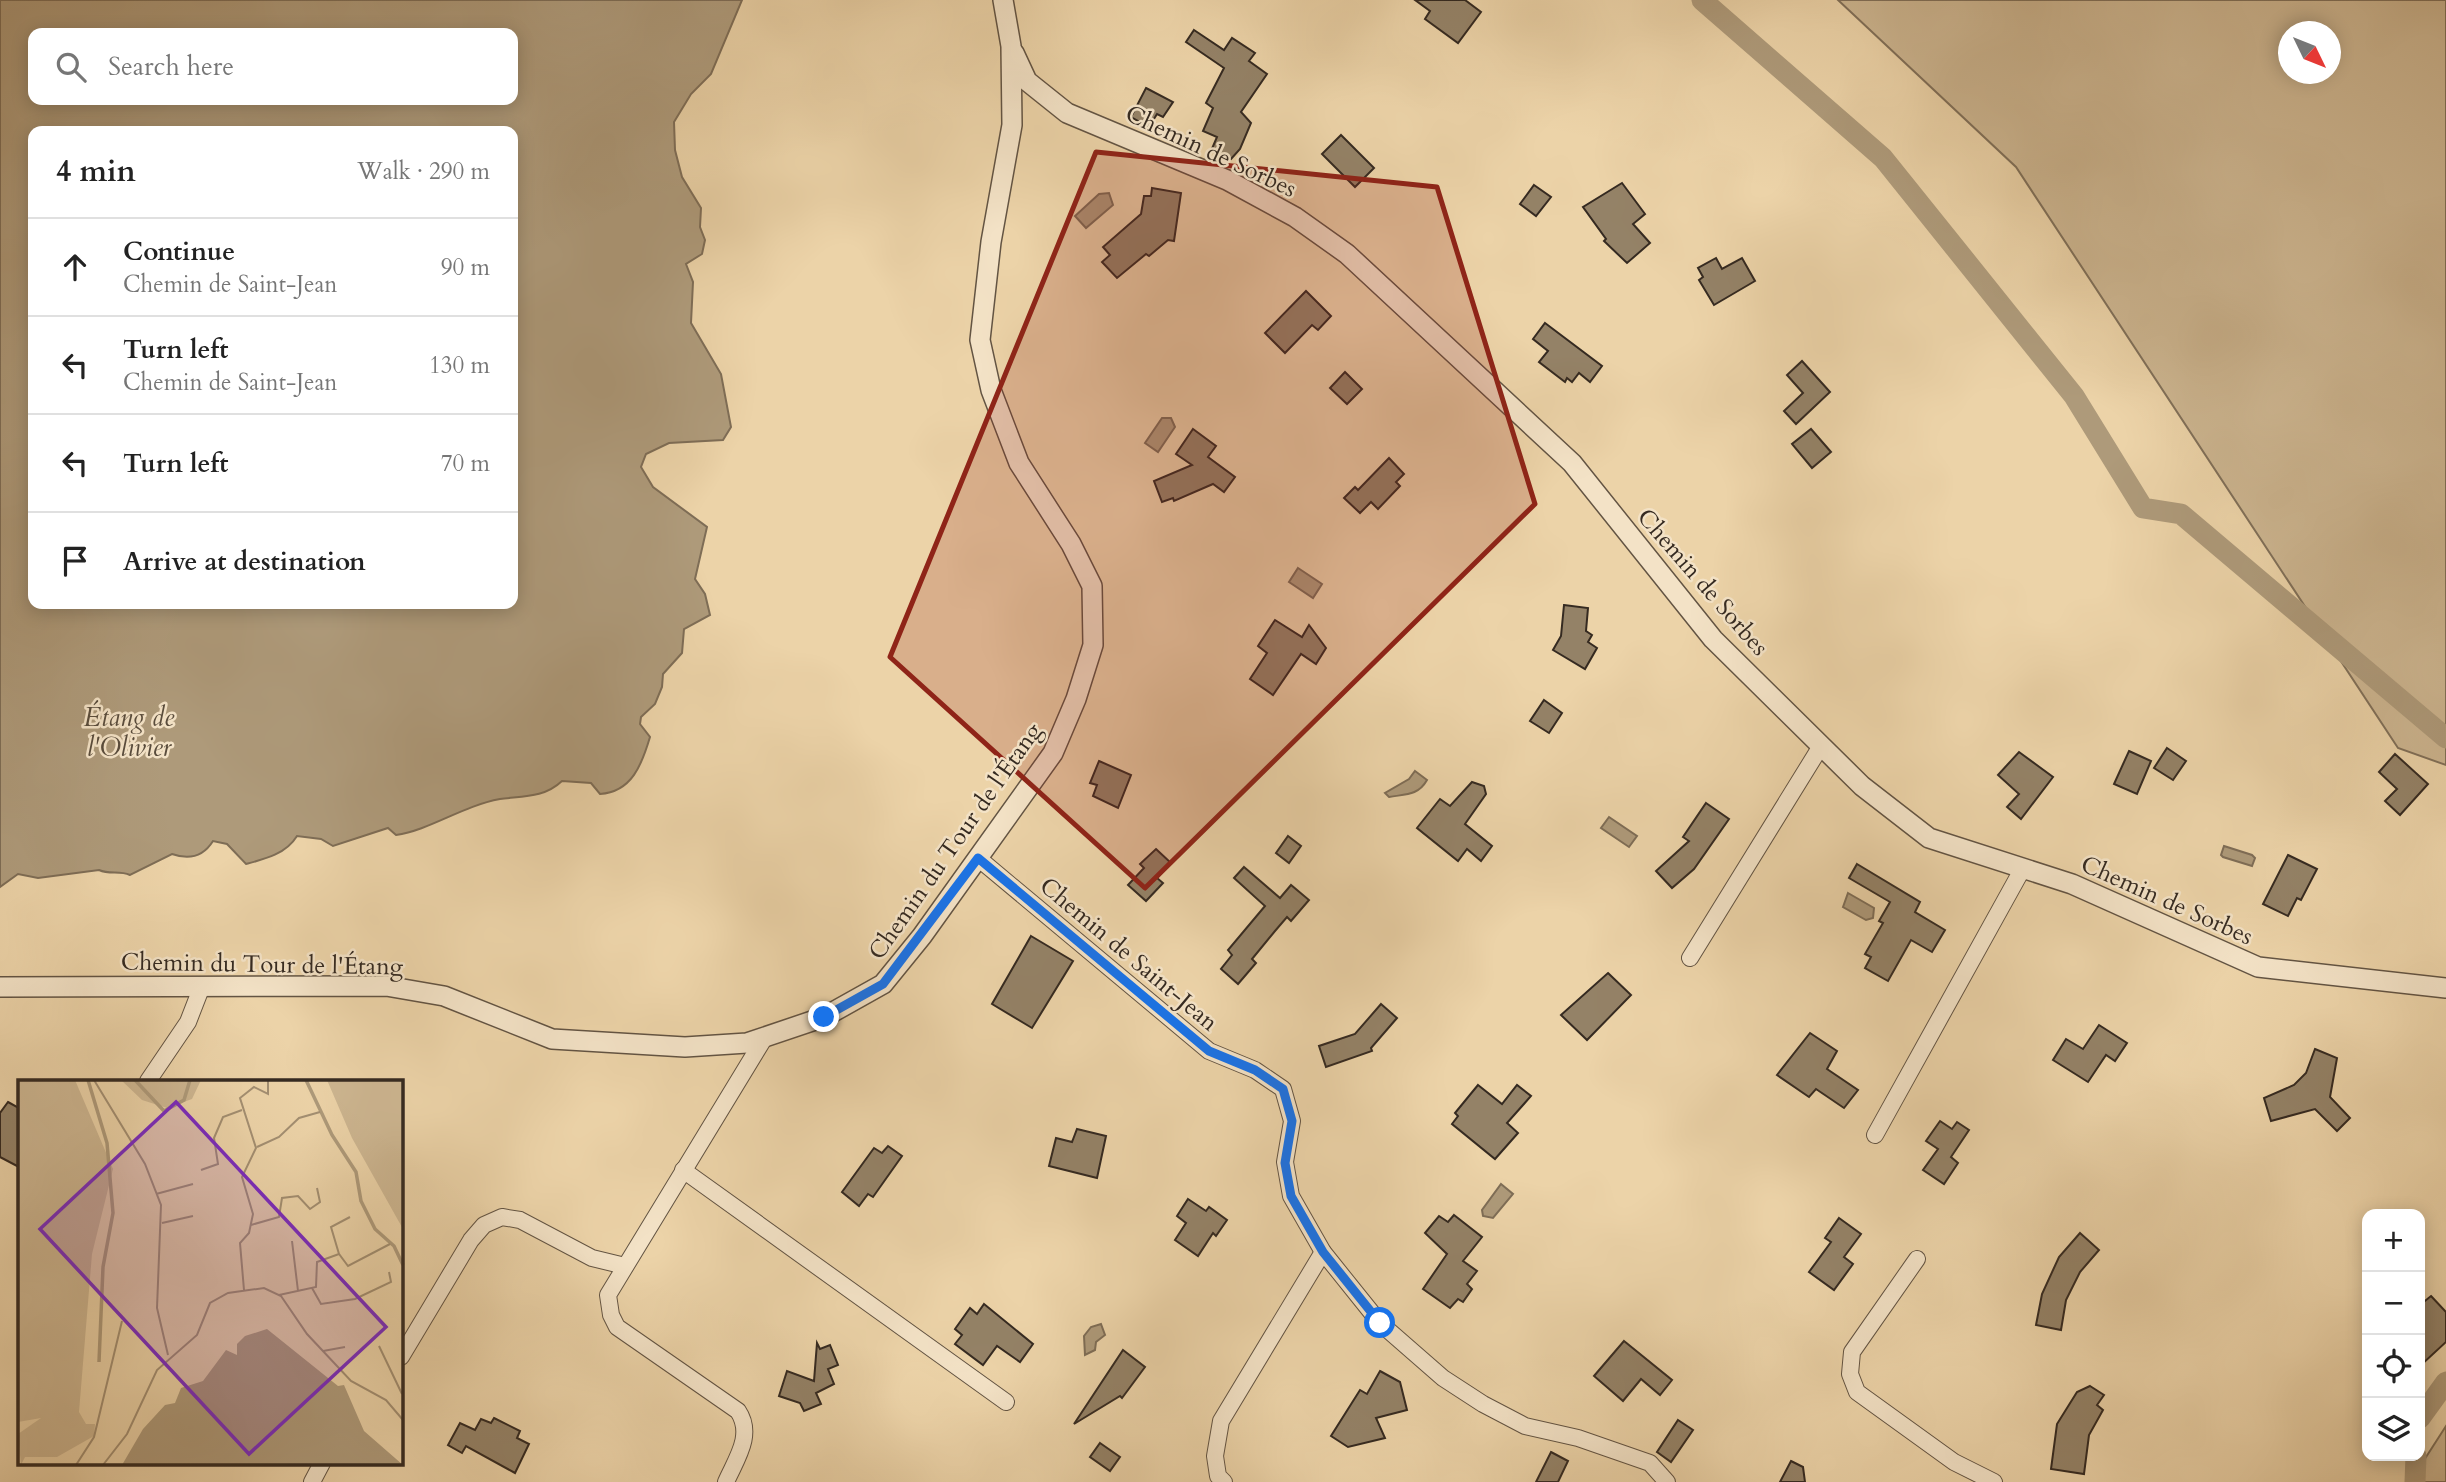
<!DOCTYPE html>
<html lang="en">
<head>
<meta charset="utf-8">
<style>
	body { margin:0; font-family:Cardo,serif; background:#f6f6f6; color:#222 }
	.controls { position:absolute; right:21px; bottom:21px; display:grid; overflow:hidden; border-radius:14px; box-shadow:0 4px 18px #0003 }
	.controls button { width:63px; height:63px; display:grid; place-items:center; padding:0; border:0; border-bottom:2px solid #e0e0e0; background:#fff; color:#222; font:35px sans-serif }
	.compass { position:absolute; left:2278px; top:21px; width:63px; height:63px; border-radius:50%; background:#fff; box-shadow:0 4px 18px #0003; rotate:133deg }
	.stop { position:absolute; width:21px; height:21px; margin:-16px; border:5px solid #1a73e8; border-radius:50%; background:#fff }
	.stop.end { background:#1a73e8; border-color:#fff; box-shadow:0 2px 7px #0008 }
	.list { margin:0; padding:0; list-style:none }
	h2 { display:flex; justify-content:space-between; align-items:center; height:91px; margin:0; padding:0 28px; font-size:30px }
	h2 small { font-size:23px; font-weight:400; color:#767676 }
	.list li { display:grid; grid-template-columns:46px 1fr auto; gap:21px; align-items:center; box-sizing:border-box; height:98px; padding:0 28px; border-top:2px solid #e0e0e0 }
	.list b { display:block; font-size:26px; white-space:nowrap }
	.list p { margin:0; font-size:23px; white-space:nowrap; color:#767676 }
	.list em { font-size:23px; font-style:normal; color:#767676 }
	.icon { flex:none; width:38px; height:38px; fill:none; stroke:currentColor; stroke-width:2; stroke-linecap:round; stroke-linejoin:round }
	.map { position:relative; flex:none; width:2446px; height:1482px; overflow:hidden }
	.search { position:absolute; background:#fff; box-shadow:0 4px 18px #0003; left:28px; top:28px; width:490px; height:77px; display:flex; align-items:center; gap:18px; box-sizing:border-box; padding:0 24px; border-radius:14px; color:#767676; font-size:26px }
	.panel { position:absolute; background:#fff; box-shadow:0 4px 18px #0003; left:28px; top:126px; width:490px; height:483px; border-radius:14px }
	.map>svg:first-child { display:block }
	.green { fill:#cdb691; stroke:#817059; stroke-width:2; fill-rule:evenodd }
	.water { fill:#ae9a7a; stroke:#7e6d56; stroke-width:2; fill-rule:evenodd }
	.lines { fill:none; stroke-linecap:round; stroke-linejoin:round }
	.canal { stroke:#ae9a7a; stroke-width:21 }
	.building { fill:#948267; stroke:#352a21; stroke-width:2 }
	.minor-casing { stroke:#635443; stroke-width:18 }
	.tertiary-casing { stroke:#635443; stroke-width:22 }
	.minor { stroke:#f3e2c6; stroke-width:16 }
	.tertiary { stroke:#f3e2c6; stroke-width:19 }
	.route { stroke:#1a73e8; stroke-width:9 }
	.marked { fill:#8f2418; fill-opacity:0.2; stroke:#8f2418; stroke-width:5; stroke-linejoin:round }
	.labels { text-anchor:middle; stroke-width:5; stroke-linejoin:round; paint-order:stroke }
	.street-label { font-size:24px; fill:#352a21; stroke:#f3e2c6 }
	.water-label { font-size:26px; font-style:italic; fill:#594c3c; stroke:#f3e2c6 }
	.inset-river { fill:none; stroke:#ae9a7a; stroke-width:3.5 }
	.inset-road { fill:none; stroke:#a38f72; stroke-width:2 }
	.view { fill:#7b2cbf; fill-opacity:0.15; stroke:#7b2cbf; stroke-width:3.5 }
	.inset-edge { fill:none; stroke:#352a21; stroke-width:3.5 }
</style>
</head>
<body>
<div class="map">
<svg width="2446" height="1482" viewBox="0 0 2446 1482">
	<rect width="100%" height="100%" fill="#ecd3a8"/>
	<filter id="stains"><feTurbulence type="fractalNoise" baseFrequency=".00286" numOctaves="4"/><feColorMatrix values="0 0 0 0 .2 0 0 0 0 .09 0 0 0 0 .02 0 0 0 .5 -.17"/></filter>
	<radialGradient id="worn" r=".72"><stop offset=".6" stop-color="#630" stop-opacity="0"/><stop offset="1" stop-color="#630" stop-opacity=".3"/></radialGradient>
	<g class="green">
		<path d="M 1838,0 L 2446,0 L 2446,765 L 2398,748 L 2016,167 ZM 2288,32 L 2330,32 L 2330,74 L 2288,74 Z"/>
		<polygon points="2446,1426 2446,1482 2410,1482"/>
	</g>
	<g class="water">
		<path d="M 0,0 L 742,0 L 711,74 L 691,94 L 674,122 L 675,150 L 682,177 L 701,208 L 700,227 L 705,240 L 702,254 L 686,264 L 693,282 L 691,323 L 721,374 L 731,427 L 723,440 L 669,443 L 646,454 L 641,467 L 653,487 L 707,527 L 695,579 L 705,594 L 710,615 L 684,629 L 682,653 L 663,674 L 662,687 L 655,704 L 641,717 L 640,724 L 650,737 C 642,764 632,792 600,794 L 591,783 L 562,781 C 544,798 523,796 500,799 C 462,806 430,830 396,835 L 388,828 L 333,846 L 321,839 L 297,836 C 286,854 265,859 246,864 L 227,844 L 213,841 C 203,857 189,860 172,854 L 130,875 C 119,870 110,875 99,870 L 38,878 L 18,874 L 0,887 ZM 513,33 L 513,100 L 33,100 L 33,33 ZM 33,131 L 513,131 L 513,604 L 33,604 Z"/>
		<polygon points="1109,193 1113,205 1086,228 1075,216 1099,194"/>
		<polygon points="1162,418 1171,418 1175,427 1158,452 1145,443"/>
		<polygon points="1298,568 1322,584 1313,598 1289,582"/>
		<path d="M 1415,771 L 1427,780 C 1418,796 1405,794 1389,797 L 1385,793 L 1409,779 Z"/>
		<polygon points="1609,817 1637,836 1629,847 1601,828"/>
		<polygon points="2224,846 2252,855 2255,858 2252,866 2223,857 2221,855"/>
		<polygon points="1848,893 1874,908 1873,918 1866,920 1843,907"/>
		<polygon points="1501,1184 1513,1194 1493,1218 1483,1216 1482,1210"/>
		<polygon points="1101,1324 1105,1335 1096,1342 1095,1350 1085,1355 1084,1336 1091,1327"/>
	</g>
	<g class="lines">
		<g class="canal">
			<polyline points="1702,0 1883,158 2074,396 2143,508 2181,514 2446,738"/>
			<polyline points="2420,1418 2446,1382"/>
			<polyline points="2415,1482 2416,1456"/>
		</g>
	</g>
	<g class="building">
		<polygon points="1415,0 1465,0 1481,12 1458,43 1425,19 1430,11"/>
		<polygon points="1194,30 1224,50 1232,38 1255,53 1249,61 1267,74 1241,112 1251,123 1240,149 1231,159 1211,151 1217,137 1203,131 1213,108 1206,103 1224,68 1186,42"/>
		<polygon points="1146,88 1173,102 1163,117 1157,114 1149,127 1131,117"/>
		<polygon points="1341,135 1374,168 1355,187 1322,154"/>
		<polygon points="1622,183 1645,214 1633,224 1650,243 1627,263 1604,241 1606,239 1583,207"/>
		<polygon points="1534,185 1551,197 1536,216 1520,204"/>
		<polygon points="1152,188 1181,193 1174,241 1168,240 1149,256 1146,254 1117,278 1102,262 1110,255 1103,247 1141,214 1144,196 1151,196"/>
		<polygon points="1716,258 1722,269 1742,258 1755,281 1714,305 1699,280 1703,277 1698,268"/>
		<polygon points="1306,291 1331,316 1318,330 1312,325 1285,353 1265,333"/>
		<polygon points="1545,323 1602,366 1590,382 1579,373 1572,382 1567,378 1565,382 1539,362 1548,351 1533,339"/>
		<polygon points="1802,361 1830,392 1796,424 1784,411 1803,393 1787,375"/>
		<polygon points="1345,372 1362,389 1347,404 1330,388"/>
		<polygon points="1193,429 1216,446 1208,457 1235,477 1224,492 1213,484 1174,501 1173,498 1162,502 1154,481 1192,465 1176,454"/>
		<polygon points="1811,429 1831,452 1812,468 1792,444"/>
		<polygon points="1389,458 1404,474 1396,482 1400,486 1378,509 1371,502 1360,513 1344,498 1355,487 1358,490"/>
		<polygon points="1564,605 1588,608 1586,631 1592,635 1588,642 1597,648 1585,669 1553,650 1561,636"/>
		<polygon points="1275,620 1302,637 1309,625 1326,648 1316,664 1301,654 1273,695 1250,679 1267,653 1258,646"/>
		<polygon points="1544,700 1562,713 1549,733 1530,721"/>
		<polygon points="2167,748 2186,761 2173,780 2154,768"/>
		<polygon points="2129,751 2151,761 2137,794 2114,784"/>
		<polygon points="2019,752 2053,777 2021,819 2007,807 2019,794 1998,775"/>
		<polygon points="2395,754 2428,784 2400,815 2385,801 2397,789 2379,772"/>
		<polygon points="1099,761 1131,775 1118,808 1093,796 1097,785 1090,783"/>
		<polygon points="1472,782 1484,786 1486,794 1465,824 1492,846 1481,861 1467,849 1458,861 1417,828 1440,799 1450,806"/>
		<polygon points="1706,803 1729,819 1694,869 1672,888 1656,871 1689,841 1683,837"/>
		<polygon points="1288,836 1301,846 1289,863 1276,853"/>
		<polygon points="1156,849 1171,863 1157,878 1163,883 1146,901 1128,885 1144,868 1140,864"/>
		<polygon points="2288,855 2317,869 2301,900 2297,898 2288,916 2263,904"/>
		<polygon points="1857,864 1920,902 1915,912 1945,930 1932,952 1911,940 1888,981 1865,968 1871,957 1865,954 1883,923 1879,921 1890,902 1849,878"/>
		<polygon points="1244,867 1280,898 1291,885 1309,900 1291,921 1287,917 1275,931 1252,959 1256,963 1238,984 1221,969 1232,955 1228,950 1265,906 1234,878"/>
		<polygon points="1031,936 1073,961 1032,1028 992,1004"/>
		<polygon points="1608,973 1631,995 1587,1040 1561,1015"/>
		<polygon points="1381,1004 1397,1018 1371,1048 1372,1051 1326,1067 1319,1046 1355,1034"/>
		<polygon points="2099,1025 2127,1043 2115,1061 2106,1055 2088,1082 2053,1060 2066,1039 2083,1049"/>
		<polygon points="1810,1033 1837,1051 1827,1069 1858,1090 1844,1108 1816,1089 1809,1097 1777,1075"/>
		<polygon points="2315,1049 2337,1058 2330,1097 2350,1118 2337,1131 2315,1109 2271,1121 2264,1098 2294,1085 2306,1073"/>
		<polygon points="1478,1085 1502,1104 1517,1085 1531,1096 1507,1123 1518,1133 1495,1159 1452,1124 1458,1116 1455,1113"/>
		<polygon points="8,1102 19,1108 19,1167 0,1157 0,1113"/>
		<polygon points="1940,1121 1952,1129 1957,1122 1969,1130 1951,1157 1958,1163 1944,1184 1923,1170 1938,1149 1926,1141"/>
		<polygon points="1077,1129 1106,1136 1097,1178 1049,1166 1056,1138 1072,1142"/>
		<polygon points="888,1146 902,1156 873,1197 868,1194 859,1206 842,1192 874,1148 882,1153"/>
		<polygon points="1188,1199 1206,1211 1209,1207 1227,1220 1216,1236 1213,1233 1198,1256 1175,1240 1186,1223 1177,1216"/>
		<polygon points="1454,1215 1482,1237 1463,1261 1477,1271 1467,1284 1472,1289 1463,1302 1458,1299 1450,1308 1423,1289 1447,1254 1425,1233 1439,1216 1448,1222"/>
		<polygon points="1839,1218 1861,1234 1844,1257 1853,1264 1834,1290 1809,1272 1831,1242 1825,1238"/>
		<polygon points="2080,1233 2099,1250 2080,1272 2066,1300 2061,1330 2036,1325 2042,1294 2059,1257"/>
		<polygon points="2431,1296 2446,1312 2446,1342 2420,1366 2420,1305"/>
		<polygon points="984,1304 1033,1344 1020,1362 997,1346 983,1365 955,1344 962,1335 955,1329 970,1308 977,1314"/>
		<polygon points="1624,1341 1672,1380 1660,1395 1641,1379 1623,1401 1594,1376"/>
		<polygon points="817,1343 820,1349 830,1345 838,1365 828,1369 834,1384 816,1393 821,1404 804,1411 800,1403 779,1396 787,1371 814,1381"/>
		<polygon points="1123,1350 1145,1367 1122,1398 1120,1396 1074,1424"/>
		<polygon points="1380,1371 1400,1382 1407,1410 1376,1418 1385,1438 1348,1447 1331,1436 1360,1390 1367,1394"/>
		<polygon points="2090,1386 2104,1395 2097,1405 2103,1410 2089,1435 2084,1474 2051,1469 2057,1424 2077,1392"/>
		<polygon points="494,1418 520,1431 517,1438 529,1444 515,1473 466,1446 462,1453 448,1445 460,1423 475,1430 481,1419 491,1423"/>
		<polygon points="1678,1420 1693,1430 1671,1462 1657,1452"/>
		<polygon points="1100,1443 1120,1457 1110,1471 1090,1457"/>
		<polygon points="1551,1452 1568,1461 1558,1482 1536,1482"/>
		<polygon points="1791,1461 1803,1467 1805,1482 1780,1482"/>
	</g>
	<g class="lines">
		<defs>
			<g id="minor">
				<polyline points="978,858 1209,1051 1255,1070 1283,1089 1292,1121 1285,1162 1291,1196 1323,1252 1380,1323 1443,1378 1483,1404 1525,1426 1578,1438 1650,1463 1667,1482"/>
				<polyline points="1690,958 1821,746"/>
				<polyline points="148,1081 188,1022 202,986"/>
				<polyline points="1875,1135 2023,868"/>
				<polyline points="683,1170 1006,1402"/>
				<polyline points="1917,1259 1852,1352 1850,1374 1857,1392 1954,1462 1994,1482"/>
				<polyline points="401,1357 471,1240 484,1225 502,1217 520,1220 592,1258 625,1266"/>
				<polyline points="312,1482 322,1463"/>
				<path d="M 726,1482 C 736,1459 754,1435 738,1411 L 617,1327 L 611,1315 L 608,1295 L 765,1037"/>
				<polyline points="1224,1482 1218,1476 1215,1456 1221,1421 1323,1252"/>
			</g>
			<g id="tertiary">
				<polyline points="1014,53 1027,81 1067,113 1227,180 1295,217 1347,254 1572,463 1713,639 1862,786 1929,838 2072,884 2258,967 2446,988"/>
				<polyline points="0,987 386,986 444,996 552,1039 685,1047 747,1043 824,1017 883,984 922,936 1053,753 1076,699 1093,645 1092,586 1071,544 1019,463 991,390 980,340 991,242 1012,125 1011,46 1003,0"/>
			</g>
		</defs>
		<use href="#minor" class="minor-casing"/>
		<use href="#tertiary" class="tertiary-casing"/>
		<use href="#minor" class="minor"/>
		<use href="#tertiary" class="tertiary"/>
	</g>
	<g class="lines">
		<polyline class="route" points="824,1017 883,984 978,858 1209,1051 1255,1070 1283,1089 1292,1121 1285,1163 1291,1196 1323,1252 1380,1323"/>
	</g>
	<path class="marked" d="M 1096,152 L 1437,187 L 1535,504 L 1145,888 L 890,657 Z"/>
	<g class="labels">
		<g class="street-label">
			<text transform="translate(1211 151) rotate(25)" y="8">Chemin de Sorbes</text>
			<text transform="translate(1703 582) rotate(49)" y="8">Chemin de Sorbes</text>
			<text transform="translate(955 841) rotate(-55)" y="8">Chemin du Tour de l'Étang</text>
			<text transform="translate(2167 900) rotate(24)" y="8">Chemin de Sorbes</text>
			<text transform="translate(1129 954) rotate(40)" y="8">Chemin de Saint-Jean</text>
			<text transform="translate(262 964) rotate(1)" y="8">Chemin du Tour de l'Étang</text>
		</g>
		<g class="water-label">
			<text x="129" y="726">Étang de<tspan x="129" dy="30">l'Olivier</tspan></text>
		</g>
	</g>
	<g transform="translate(18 1080)">
		<rect width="385" height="385" fill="#ecd3a8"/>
		<path d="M 0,0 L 57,0 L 95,89 L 74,174 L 61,332 L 68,344 L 77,344 L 76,356 L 39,377 L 7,377 L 3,385 L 0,354 L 23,338 L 0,342 ZM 103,0 L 183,0 L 174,19 L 149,28 L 124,20 ZM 309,0 L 385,0 L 385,149 L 334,58 Z" fill="#cdb691"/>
		<path d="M 249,249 L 320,306 L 326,305 L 346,351 L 385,385 L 104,385 L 125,349 L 147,325 L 157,323 L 163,308 L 185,301 L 208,270 L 219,275 L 219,264 L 227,256 Z" fill="#ae9a7a"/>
		<path class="inset-river" d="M 70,0 L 89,63 L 95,133 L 85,187 L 81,282M 117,0 L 146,31 L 166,20 L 172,0M 288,0 L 314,55 L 338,92 L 343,121 L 357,149 L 376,166 L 385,185"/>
		<path class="inset-road" d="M 76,0 L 127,84 L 143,125 L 139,228 L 150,275M 239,67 L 261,57 L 281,38 L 302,32M 183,90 L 200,84 L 196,58 L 205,37 L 224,30M 138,114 L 175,104M 144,143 L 175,136M 233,145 L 261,137 L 264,118 L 280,116 L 292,129 L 302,122 L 299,108M 274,161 L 280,211M 321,174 L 313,147 L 332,137M 294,208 L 303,224 L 337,219 L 373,202 L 371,192M 226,210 L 222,163 L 231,153 L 235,134 L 224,97 L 238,68 L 222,18 L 236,7 L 250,14 L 250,0M 261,215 L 298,207 L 299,182 L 321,174 L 330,186 L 372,164M 361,266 L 384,314M 305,271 L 327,267M 58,385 L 76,357 L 104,241M 85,385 L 109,354 L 139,290 L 179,255 L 192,223 L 210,213 L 246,208 L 263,216 L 289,254 L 333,301 L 368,320 L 385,340"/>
		<path class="view" d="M 158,22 L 368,247 L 231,374 L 22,149 Z"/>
		<rect width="385" height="385" class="inset-edge"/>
	</g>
	<rect width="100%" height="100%" filter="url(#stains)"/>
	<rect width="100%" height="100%" fill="url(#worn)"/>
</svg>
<div class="controls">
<button>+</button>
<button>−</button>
<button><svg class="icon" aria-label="locate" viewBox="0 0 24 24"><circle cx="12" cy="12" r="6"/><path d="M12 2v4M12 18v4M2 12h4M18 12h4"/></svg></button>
<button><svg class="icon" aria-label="layers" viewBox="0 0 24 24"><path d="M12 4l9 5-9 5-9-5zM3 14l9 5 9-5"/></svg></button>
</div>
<svg class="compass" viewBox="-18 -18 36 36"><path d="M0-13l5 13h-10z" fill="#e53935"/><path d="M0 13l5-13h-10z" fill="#767676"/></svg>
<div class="stop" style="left:1380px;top:1323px"></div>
<div class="stop end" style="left:824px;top:1017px"></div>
<div class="search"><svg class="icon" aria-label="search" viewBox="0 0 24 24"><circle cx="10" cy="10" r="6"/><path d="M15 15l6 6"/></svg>Search here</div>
<section class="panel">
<h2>4 min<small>Walk · 290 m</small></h2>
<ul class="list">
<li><svg class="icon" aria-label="ahead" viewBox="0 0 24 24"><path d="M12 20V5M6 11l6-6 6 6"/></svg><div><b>Continue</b><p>Chemin de Saint-Jean</p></div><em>90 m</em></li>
<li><svg class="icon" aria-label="left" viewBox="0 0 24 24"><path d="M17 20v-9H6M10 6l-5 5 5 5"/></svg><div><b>Turn left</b><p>Chemin de Saint-Jean</p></div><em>130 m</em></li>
<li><svg class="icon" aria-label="left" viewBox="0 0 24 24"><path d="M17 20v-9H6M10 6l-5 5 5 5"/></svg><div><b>Turn left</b></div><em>70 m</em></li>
<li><svg class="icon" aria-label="arrive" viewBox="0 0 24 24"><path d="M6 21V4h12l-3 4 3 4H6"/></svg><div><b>Arrive at destination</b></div></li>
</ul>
</section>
</div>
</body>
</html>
